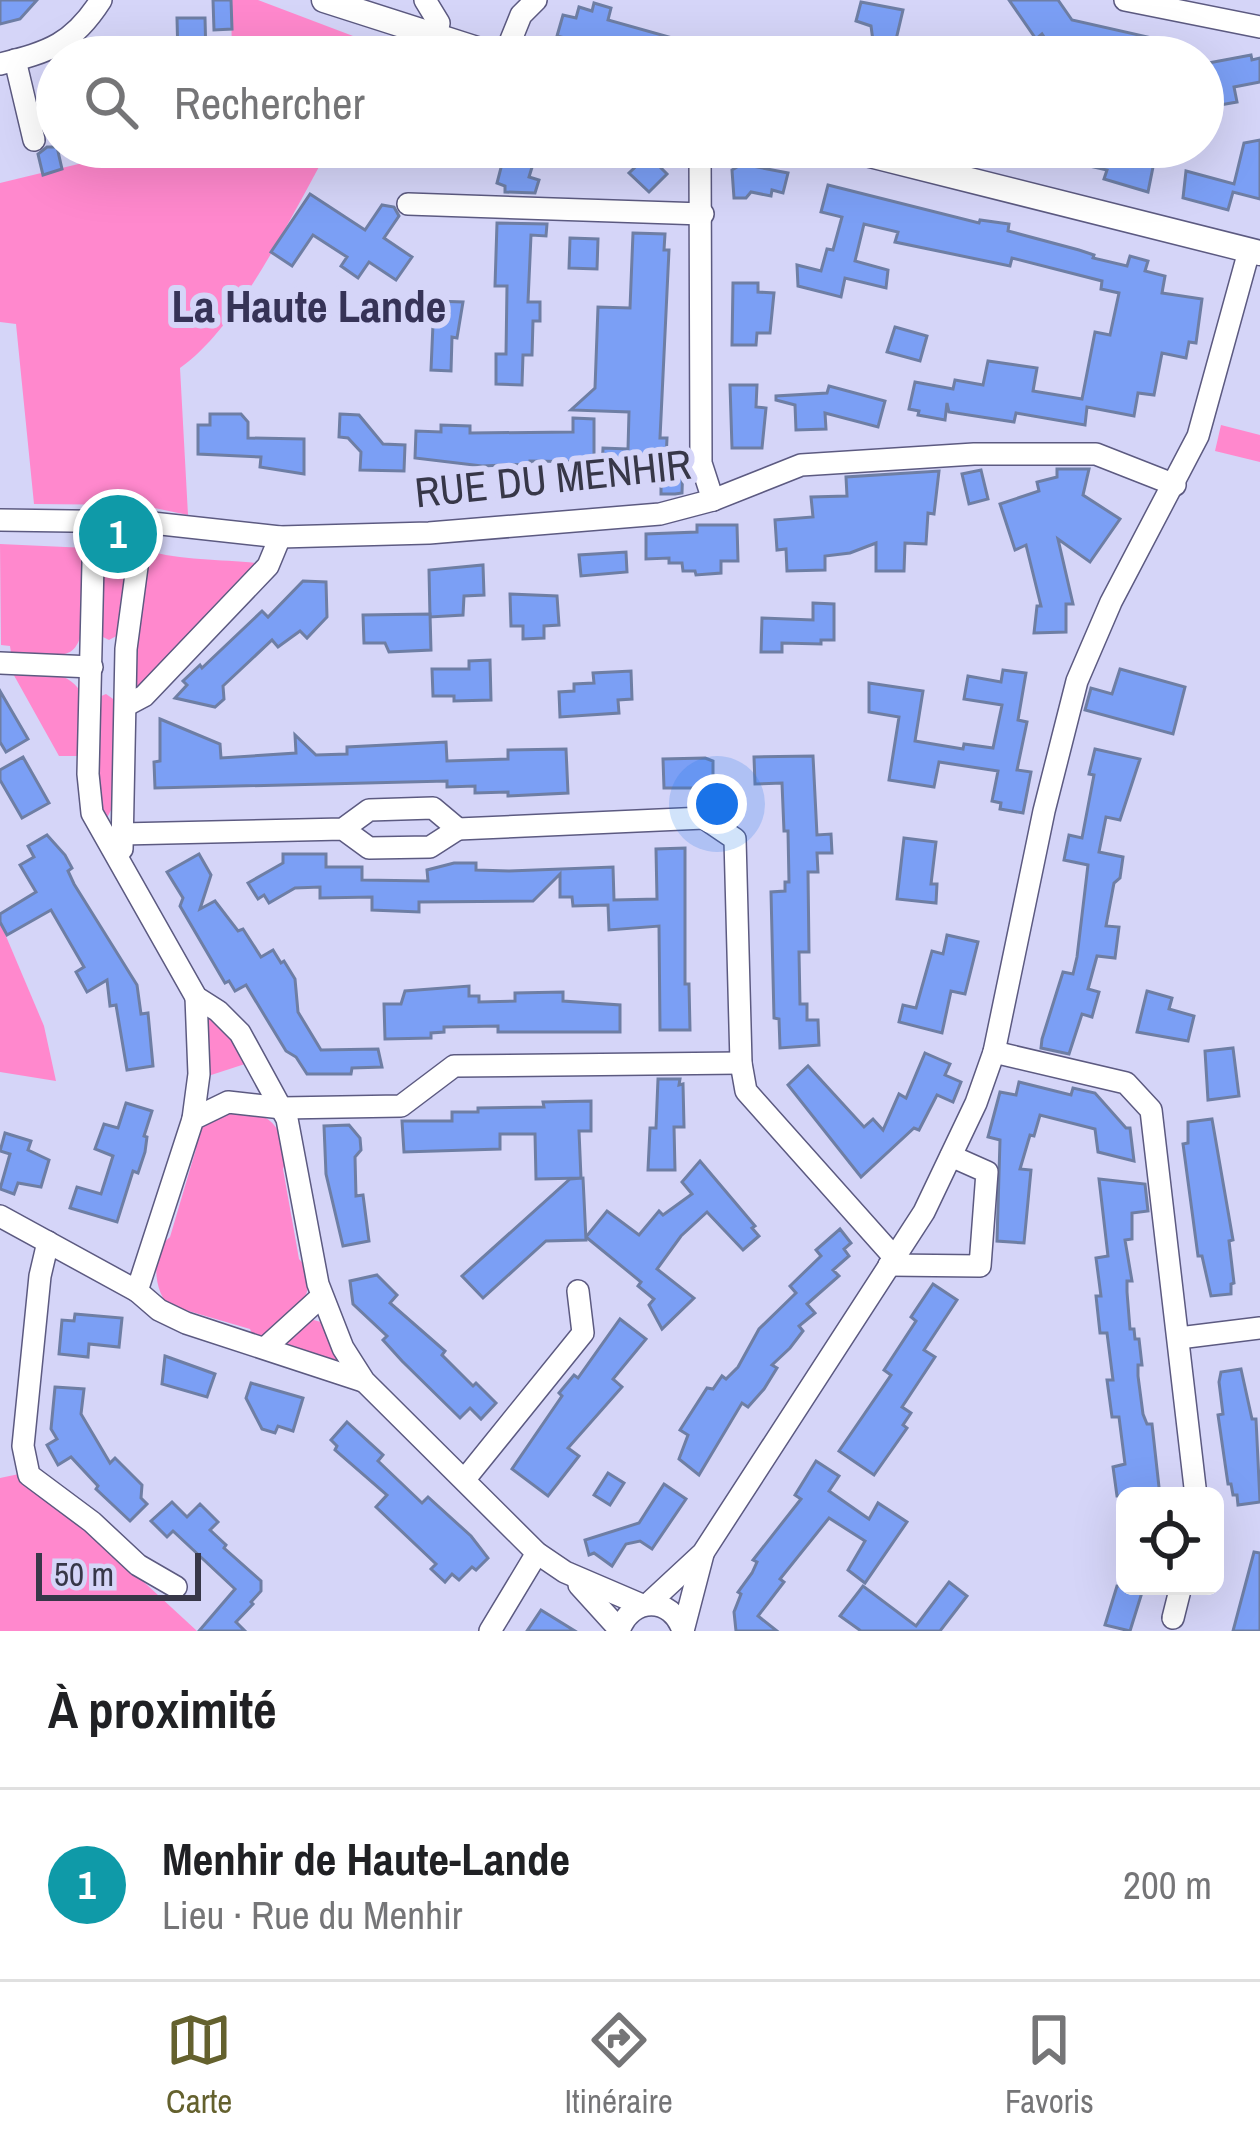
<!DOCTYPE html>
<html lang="fr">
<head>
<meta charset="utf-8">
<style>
	body { margin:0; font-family:"Archivo Narrow",sans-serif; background:#f6f6f6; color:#202124 }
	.controls { position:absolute; right:36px; bottom:36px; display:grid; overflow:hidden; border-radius:18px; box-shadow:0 12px 48px #0002 }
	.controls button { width:108px; height:108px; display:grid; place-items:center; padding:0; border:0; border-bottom:3px solid #e0e0e0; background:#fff; color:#202124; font:60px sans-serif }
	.scale { position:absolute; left:36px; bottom:30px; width:165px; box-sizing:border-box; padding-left:12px; border:6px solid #373748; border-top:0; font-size:33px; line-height:42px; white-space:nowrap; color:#373748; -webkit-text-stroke:9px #d5d5f8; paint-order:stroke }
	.you { position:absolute; left:717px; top:804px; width:42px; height:42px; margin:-30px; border:9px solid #fff; border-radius:50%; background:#1a73e8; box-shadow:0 0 0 18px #1a73e833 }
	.badge { display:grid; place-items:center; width:78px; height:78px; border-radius:50%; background:#64612e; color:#fff; font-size:39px; font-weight:700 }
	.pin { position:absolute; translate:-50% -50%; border:6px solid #fff; box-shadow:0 3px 12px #0006 }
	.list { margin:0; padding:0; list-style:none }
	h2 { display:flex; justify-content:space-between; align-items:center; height:156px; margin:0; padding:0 48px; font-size:51px }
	h2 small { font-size:39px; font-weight:400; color:#757577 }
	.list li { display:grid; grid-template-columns:78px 1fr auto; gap:36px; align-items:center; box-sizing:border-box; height:192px; padding:0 48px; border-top:3px solid #e0e0e0 }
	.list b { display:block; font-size:45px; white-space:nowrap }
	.list p { margin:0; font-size:39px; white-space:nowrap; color:#757577 }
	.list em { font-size:39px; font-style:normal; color:#757577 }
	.icon { flex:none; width:66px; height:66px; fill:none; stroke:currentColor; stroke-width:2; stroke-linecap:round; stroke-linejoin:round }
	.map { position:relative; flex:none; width:1260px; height:1631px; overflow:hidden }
	.search { position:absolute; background:#fff; box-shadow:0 12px 48px #0002; left:36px; right:36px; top:36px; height:132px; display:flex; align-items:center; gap:30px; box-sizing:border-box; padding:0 42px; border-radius:66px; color:#757577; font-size:45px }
	.sheet { height:348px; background:#fff }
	nav { display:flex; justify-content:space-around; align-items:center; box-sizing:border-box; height:168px; border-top:3px solid #e0e0e0; background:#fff; font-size:33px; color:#757577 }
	nav a { display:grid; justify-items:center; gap:6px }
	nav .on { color:#64612e }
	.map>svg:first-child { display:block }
	.green { fill:#ff88cd }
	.building { fill:#7b9ff5; stroke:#6e7ea4; stroke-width:3 }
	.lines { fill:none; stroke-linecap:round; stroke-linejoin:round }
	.minor-casing { stroke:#5c5a81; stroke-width:24 }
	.tertiary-casing { stroke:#5c5a81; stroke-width:27 }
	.minor { stroke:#fff; stroke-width:21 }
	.tertiary { stroke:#fff; stroke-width:24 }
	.labels { text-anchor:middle; stroke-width:12; stroke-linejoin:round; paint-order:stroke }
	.street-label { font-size:42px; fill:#373748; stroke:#d5d5f8 }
	.neighbourhood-label { font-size:45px; font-weight:bold; fill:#363357; stroke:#d5d5f8 }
</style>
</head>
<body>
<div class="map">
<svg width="1260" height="1631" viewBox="0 0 1260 1631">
	<rect width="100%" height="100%" fill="#d5d5f8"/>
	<g class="green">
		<path d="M 231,0 L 258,0 L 353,36 C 373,57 397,52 421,57 L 232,57 Z"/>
		<path d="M 132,147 L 330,147 C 293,212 240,326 180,368 L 188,515 L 140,505 L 34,504 L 16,324 L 0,322 L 0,183 L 132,151 Z"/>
		<polygon points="1221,425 1260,435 1260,462 1215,451"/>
		<path d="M 0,544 L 87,548 C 86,572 91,641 70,652 C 54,660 27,653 11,653 L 10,646 L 1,645 Z"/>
		<polygon points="119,544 133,546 120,634 109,640 101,636 102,549"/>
		<path d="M 146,550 C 181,561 221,559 257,563 L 138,687 L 132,686 Z"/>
		<path d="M 11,670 C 36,673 67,669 80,691 L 78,756 L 59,756 Z"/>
		<polygon points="106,694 116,701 113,806 106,820 98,816 99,697"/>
		<polygon points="0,922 44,1026 56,1081 0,1072"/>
		<polygon points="207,1019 215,1019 227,1030 248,1063 205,1077"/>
		<path d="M 233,1108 C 270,1116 275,1118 288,1154 L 283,1169 L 299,1259 L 309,1270 C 312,1305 286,1329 254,1338 L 250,1329 L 185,1310 L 175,1314 C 156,1295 153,1273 159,1247 L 170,1237 L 196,1149 L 192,1135 L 195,1127 Z"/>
		<polygon points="310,1319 321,1322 341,1361 338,1364 287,1346 286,1341"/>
		<polygon points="19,1474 69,1513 197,1631 0,1631 0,1478"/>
	</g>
	<g class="building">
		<polygon points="0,0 37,0 20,19 0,24"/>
		<polygon points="213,0 231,0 232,29 214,30"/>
		<polygon points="1009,0 1058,0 1072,20 1170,42 1166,57 1074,57 1053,50 1042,34 1036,39"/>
		<polygon points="861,2 903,10 894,48 873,41 871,26 856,21"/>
		<polygon points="594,3 611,8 608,20 719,51 718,57 614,57 598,52 599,47 557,36 563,15 576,18 579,7 592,11"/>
		<polygon points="177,18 205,18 206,57 178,57"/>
		<polygon points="1251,55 1252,60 1260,58 1260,82 1234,87 1237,102 1203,108 1203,64"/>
		<polygon points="1260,140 1260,199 1233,192 1228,210 1183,198 1186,171 1234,184 1244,143"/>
		<polygon points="47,147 57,147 62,169 43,175 38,154"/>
		<polygon points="1085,147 1157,147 1148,192 1104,179 1107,170 1080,164"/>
		<polygon points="648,155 667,174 649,192 629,173"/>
		<polygon points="504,156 533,164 529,177 539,180 535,193 505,192 505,186 497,183"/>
		<polygon points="742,164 788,173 783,193 772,190 771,196 751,192 746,198 734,198 732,170"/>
		<polygon points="828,185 979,223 980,220 1009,224 1008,231 1079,250 1094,255 1093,258 1127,266 1130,256 1148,261 1145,271 1165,276 1162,293 1202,299 1196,343 1189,342 1186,358 1162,353 1154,395 1138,393 1134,416 1087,407 1085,425 1016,413 1014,422 949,412 947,403 945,420 918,415 919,411 909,409 915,382 953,389 955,380 983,385 988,361 1037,368 1033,391 1082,399 1095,332 1110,335 1119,293 1101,289 1102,281 1012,258 1010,266 895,242 898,232 864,224 855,261 888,270 886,288 845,278 841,297 798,286 797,265 821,271 827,249 833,250 842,217 821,212"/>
		<polygon points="310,194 365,230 382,205 394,207 399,216 384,238 412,257 396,280 369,262 358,278 341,266 347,257 313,235 292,266 271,252"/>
		<polygon points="497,223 547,224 546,236 531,235 528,302 540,302 540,321 533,321 532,355 523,355 522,385 496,384 496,354 506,354 507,286 495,286"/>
		<polygon points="633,233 665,234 664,250 669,250 660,438 667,438 666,460 683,460 682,493 675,494 661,494 661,479 602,473 603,448 628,449 629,412 571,410 595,388 598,307 630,308"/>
		<polygon points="570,238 598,239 597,269 569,268"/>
		<polygon points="733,283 758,283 758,292 774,293 770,333 757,333 756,345 732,345"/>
		<polygon points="434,301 463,302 457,338 452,337 451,371 431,370"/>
		<polygon points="895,327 927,336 920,361 887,352"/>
		<polygon points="730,385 757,385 756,407 766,408 762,448 732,448"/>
		<polygon points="829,386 885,401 878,427 825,413 826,429 796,430 795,405 776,400 776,396 827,393"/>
		<polygon points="210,414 241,414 248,422 248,438 304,439 304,474 260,467 261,457 198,454 198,425 210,425"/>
		<polygon points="340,414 359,415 383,444 405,445 404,471 360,470 361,452 348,438 339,437"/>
		<polygon points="573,418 594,419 594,462 530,461 530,464 482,466 415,458 416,431 441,432 441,425 470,426 470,433 573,432"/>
		<polygon points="1057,469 1089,469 1083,495 1120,519 1090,562 1058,539 1073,604 1066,604 1066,632 1034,633 1037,606 1041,606 1026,545 1015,550 1000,504 1039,491 1037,482 1057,477"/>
		<polygon points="981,470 988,499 969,504 962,474"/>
		<polygon points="939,471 934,514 928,513 926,544 905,543 904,571 876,571 876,543 850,553 825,556 825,570 787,571 786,549 777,550 775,520 813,517 811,497 847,496 846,477"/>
		<polygon points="697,525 737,525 738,561 721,561 721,573 696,575 695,571 683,571 682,563 669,563 669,558 646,559 646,534 697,532"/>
		<polygon points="626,552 627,572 581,576 579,555"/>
		<polygon points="483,565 484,595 464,596 463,615 430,617 429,570"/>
		<polygon points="303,581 326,582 327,617 307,638 300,631 278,647 272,640 223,686 224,699 215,707 175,698 187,685 183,681 200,665 202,668 262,611 268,617"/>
		<polygon points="510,594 557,596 559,625 544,626 544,638 523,639 523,626 511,626"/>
		<polygon points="813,603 834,604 834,640 821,640 821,644 782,643 782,652 761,652 762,618 813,620"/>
		<polygon points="430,614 431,650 389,652 385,643 364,643 363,615"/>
		<polygon points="490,660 491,700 454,701 454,696 433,696 432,669 469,669 469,661"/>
		<polygon points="1120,669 1185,687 1173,734 1085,710 1091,688 1112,694"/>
		<polygon points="1003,670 1026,673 1018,720 1027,722 1017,770 1031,772 1023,813 1000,809 1001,803 992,801 998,771 939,762 934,787 889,780 899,717 869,712 869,683 923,691 915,741 963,749 964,744 993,748 1002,705 964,699 968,676 1001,682"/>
		<polygon points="631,671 632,699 618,700 619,713 560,717 559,692 574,691 574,684 594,683 593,673"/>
		<polygon points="0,691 28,739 6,752 0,742"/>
		<polygon points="160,719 220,744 221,758 296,753 295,735 316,755 347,754 347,747 446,742 447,761 508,759 508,750 566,749 568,793 508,796 508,792 475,793 475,786 447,787 447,781 155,788 154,762 160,761"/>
		<polygon points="1095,749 1140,759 1120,820 1106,817 1099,852 1123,857 1120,878 1114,883 1106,926 1119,927 1115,958 1097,956 1088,989 1099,992 1092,1017 1082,1014 1069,1054 1041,1048 1042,1039 1063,972 1073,974 1077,957 1088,865 1064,860 1069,835 1082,838 1094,775 1089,774"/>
		<polygon points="813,756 817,835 831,834 832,853 817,853 818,872 808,872 809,952 799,952 800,1004 807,1004 807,1020 818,1020 819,1045 780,1048 779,1019 774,1018 771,892 785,891 785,882 789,882 788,831 784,831 782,783 755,784 754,757"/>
		<polygon points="23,757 49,803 22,818 0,780 0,770"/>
		<polygon points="705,758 713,761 713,775 700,788 664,788 663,759"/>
		<polygon points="47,835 65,855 72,868 68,871 74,884 137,985 141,1014 148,1013 153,1066 127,1070 116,1005 110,1006 107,980 87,992 76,972 84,967 51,910 7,935 0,922 0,914 36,892 20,865 34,857 28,846"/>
		<polygon points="904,838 936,842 931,884 937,884 936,903 897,899"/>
		<polygon points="685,848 685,984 689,984 690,1030 660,1030 659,926 609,930 608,905 573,906 572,897 560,897 560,874 533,901 419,902 419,912 372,910 372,897 320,898 320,887 295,888 269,903 264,895 258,899 248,883 283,863 283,854 326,854 326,867 362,867 362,880 428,881 427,870 454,863 476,863 476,870 509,871 613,867 614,900 657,899 656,849"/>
		<polygon points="199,854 211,875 200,909 215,901 238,931 243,929 261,957 273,950 281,963 284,961 295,979 298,1012 321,1050 378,1049 382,1067 352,1068 351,1074 307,1074 296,1057 286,1051 246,985 235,991 229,981 225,983 180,906 183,898 167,872"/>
		<polygon points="947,935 978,942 965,994 951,991 942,1033 899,1022 903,1005 916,1008 932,951 943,954"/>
		<polygon points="469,986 469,996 479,996 479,1002 515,1001 515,993 563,992 563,1001 620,1005 620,1032 498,1032 498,1026 444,1027 444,1032 431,1033 431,1038 385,1039 384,1004 401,1004 405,991"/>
		<polygon points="1147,991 1172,998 1169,1009 1194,1016 1188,1041 1137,1032"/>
		<polygon points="1233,1048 1239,1096 1208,1100 1205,1051"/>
		<polygon points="925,1053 950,1064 945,1075 961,1082 953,1102 937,1095 919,1130 914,1128 861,1177 788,1085 808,1066 864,1127 873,1119 883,1130 899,1094 906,1098"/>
		<polygon points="658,1079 680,1079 679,1085 683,1084 684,1127 674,1127 675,1170 648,1170 650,1128 656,1128"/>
		<polygon points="1019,1082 1071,1095 1073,1088 1095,1093 1126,1128 1130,1128 1134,1161 1098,1152 1095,1129 1040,1115 1034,1136 1030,1135 1020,1169 1031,1170 1024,1243 997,1241 1000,1140 988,1137 1000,1092 1016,1095"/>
		<polygon points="591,1101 591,1131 579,1131 581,1178 536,1179 535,1134 500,1134 500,1149 404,1152 402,1121 452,1121 452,1112 478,1112 478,1108 544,1107 543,1102"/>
		<polygon points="126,1103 152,1111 144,1136 147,1137 145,1152 138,1173 133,1171 117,1222 70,1208 77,1187 101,1194 113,1156 95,1149 104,1124 118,1128"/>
		<polygon points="1212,1119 1233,1240 1229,1241 1234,1283 1231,1284 1231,1294 1211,1296 1202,1256 1198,1256 1183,1144 1188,1143 1188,1122"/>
		<polygon points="349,1125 360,1138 361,1150 355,1157 356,1196 363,1195 369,1241 343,1246 326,1174 324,1126"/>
		<polygon points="5,1133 31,1141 28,1150 49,1160 41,1187 18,1183 14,1194 0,1189 10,1154 0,1151"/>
		<polygon points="700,1161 755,1226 752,1228 759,1236 743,1250 707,1212 681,1236 657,1269 694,1298 662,1329 649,1305 654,1299 638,1286 641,1282 586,1237 607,1211 639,1235 659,1211 663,1215 692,1194 682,1182"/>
		<polygon points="583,1178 586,1240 546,1241 483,1298 462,1276 570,1179"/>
		<polygon points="1099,1179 1145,1184 1148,1211 1132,1213 1132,1239 1125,1240 1132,1281 1127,1281 1127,1292 1130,1329 1134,1329 1135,1339 1139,1339 1142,1365 1138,1365 1138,1376 1143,1414 1147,1424 1152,1424 1160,1496 1117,1496 1113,1467 1125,1464 1119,1417 1112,1417 1107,1380 1113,1380 1107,1333 1100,1333 1096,1296 1101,1296 1096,1258 1108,1256"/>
		<polygon points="840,1229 851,1243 844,1249 849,1256 833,1270 839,1276 807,1304 815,1313 799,1326 803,1331 790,1348 772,1365 777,1368 764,1389 748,1407 742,1403 699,1475 679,1459 688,1435 680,1430 707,1388 713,1389 722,1376 726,1379 738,1367 759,1329 796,1293 790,1286 821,1256 816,1250"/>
		<polygon points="377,1275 397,1295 390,1303 445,1351 442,1355 473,1386 476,1383 496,1403 481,1419 470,1408 460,1418 402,1361 383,1340 387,1336 353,1304 350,1281"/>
		<polygon points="933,1284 957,1300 924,1350 935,1357 902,1407 911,1413 903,1425 907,1428 874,1475 839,1451 891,1375 884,1370 916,1321 911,1317"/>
		<polygon points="75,1314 122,1318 119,1347 89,1344 88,1357 59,1354 62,1320 74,1321"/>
		<polygon points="620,1319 646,1339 613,1379 622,1387 568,1448 579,1456 548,1496 512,1469 562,1396 559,1393 574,1375 578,1378"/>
		<polygon points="165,1356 215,1374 207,1397 162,1384"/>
		<polygon points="1241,1369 1252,1419 1256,1419 1260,1502 1238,1505 1237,1495 1233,1495 1231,1484 1228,1484 1218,1415 1223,1414 1219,1382 1221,1372"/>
		<polygon points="251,1383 303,1398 293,1431 278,1426 275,1433 262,1429 246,1398"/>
		<polygon points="55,1387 84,1389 81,1414 110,1463 115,1458 142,1485 141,1498 147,1504 130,1521 96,1489 98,1486 71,1457 58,1465 47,1445 57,1439 51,1429"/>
		<polygon points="347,1422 383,1455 378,1461 422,1503 428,1497 471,1536 488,1558 476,1570 472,1567 459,1580 452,1574 445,1582 431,1569 436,1564 376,1507 387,1495 335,1450 337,1446 331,1440"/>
		<polygon points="816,1461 839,1476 829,1491 869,1519 878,1503 907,1522 865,1583 848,1570 865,1541 829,1518 780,1579 784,1582 758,1616 777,1631 736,1631 734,1612 741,1594 738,1592 752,1573 757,1562 753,1560 801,1499 795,1495"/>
		<polygon points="608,1473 624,1483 610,1505 594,1495"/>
		<polygon points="664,1484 686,1499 652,1549 640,1541 626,1544 612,1566 594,1553 589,1555 585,1540 639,1523"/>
		<polygon points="172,1502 187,1517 200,1504 218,1522 210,1530 226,1545 224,1548 261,1581 261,1591 251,1602 253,1604 236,1622 245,1631 199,1631 235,1589 173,1531 167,1537 151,1521"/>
		<polygon points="1254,1552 1260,1553 1260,1631 1233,1631"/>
		<polygon points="949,1582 967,1596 940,1631 861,1631 840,1616 863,1586 916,1626"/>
		<polygon points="1117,1586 1144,1586 1130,1631 1105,1625"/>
		<polygon points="541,1610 575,1631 527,1631"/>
	</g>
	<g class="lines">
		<defs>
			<g id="minor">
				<polyline points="425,0 439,23 436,37"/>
				<polyline points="1125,0 1260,27"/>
				<polyline points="504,57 521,15 536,0"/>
				<polyline points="15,60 34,140"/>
				<path d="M 0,64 C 49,52 73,44 101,0"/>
				<polyline points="700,147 701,463 713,500"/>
				<polyline points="408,204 703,214"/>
				<polyline points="0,520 143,522 280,537 429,533 660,514 713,500 801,465 974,454 1096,454 1175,485"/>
				<polyline points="94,521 88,774 92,813 196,997 218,1011 240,1033 287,1119 318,1284 343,1348 364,1381 537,1553 565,1572 642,1605"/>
				<polyline points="0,663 92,667"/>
				<polyline points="127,705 144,696 268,566 280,537"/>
				<polyline points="458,829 704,818 735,839 741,1063 746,1091 894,1257"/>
				<polyline points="122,834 343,829 369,810 433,808 458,829 430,847 369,848 343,829"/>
				<polyline points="122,849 126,649 143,522"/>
				<polyline points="994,1052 1126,1083 1151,1110 1196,1496"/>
				<polyline points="193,1119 199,1074 196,997"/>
				<polyline points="0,1216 137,1291"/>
				<polyline points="48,1242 40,1276 23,1446 29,1475 92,1522 138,1565 176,1587"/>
				<polyline points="889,1265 980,1266 987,1172 951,1156"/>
				<polyline points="1179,1338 1260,1328"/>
				<polyline points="265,1348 321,1297"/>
				<polyline points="363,1381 186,1323 159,1310 137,1291 193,1119 228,1102 282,1108 401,1106 454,1066 741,1063"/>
				<polyline points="465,1479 583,1333 578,1291"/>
				<polyline points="579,1585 619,1629"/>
				<polyline points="648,1604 703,1553 924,1212 976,1103 994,1052 1044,811 1077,681 1111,602 1198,436 1249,251"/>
				<polyline points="1173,1618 1181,1586"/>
				<polyline points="490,1631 537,1553"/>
				<path d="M 619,1631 C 631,1596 672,1596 683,1631"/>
				<polyline points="683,1631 703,1554"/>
			</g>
			<g id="tertiary">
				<polyline points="324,0 502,57"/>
				<polyline points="838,147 1260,253"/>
			</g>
		</defs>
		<use href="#minor" class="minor-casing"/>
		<use href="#tertiary" class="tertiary-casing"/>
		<use href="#minor" class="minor"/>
		<use href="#tertiary" class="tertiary"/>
	</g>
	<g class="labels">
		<g class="street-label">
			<text transform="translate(553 478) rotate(-6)" y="15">RUE DU MENHIR</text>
		</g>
		<g class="neighbourhood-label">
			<text x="309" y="322">La Haute Lande</text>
		</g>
	</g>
</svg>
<div class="controls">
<button><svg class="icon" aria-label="locate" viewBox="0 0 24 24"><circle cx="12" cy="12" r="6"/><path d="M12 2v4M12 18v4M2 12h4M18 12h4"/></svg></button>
</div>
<div class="scale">50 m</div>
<div class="you"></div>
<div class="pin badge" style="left:118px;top:534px;background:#0f9aa8">1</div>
<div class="search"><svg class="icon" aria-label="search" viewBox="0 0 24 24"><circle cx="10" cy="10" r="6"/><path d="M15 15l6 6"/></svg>Rechercher</div>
</div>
<section class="sheet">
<h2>À proximité<small></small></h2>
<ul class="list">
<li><span class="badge" style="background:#0f9aa8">1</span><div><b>Menhir de Haute-Lande</b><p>Lieu · Rue du Menhir</p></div><em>200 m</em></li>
</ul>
</section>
<nav>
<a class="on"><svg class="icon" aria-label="map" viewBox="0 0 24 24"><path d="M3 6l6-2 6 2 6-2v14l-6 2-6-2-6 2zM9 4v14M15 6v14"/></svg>Carte</a>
<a><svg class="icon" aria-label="directions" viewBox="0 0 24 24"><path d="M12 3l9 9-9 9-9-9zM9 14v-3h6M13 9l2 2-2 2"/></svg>Itinéraire</a>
<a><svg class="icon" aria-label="saved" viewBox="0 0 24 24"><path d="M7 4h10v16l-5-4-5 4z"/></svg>Favoris</a>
</nav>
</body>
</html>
